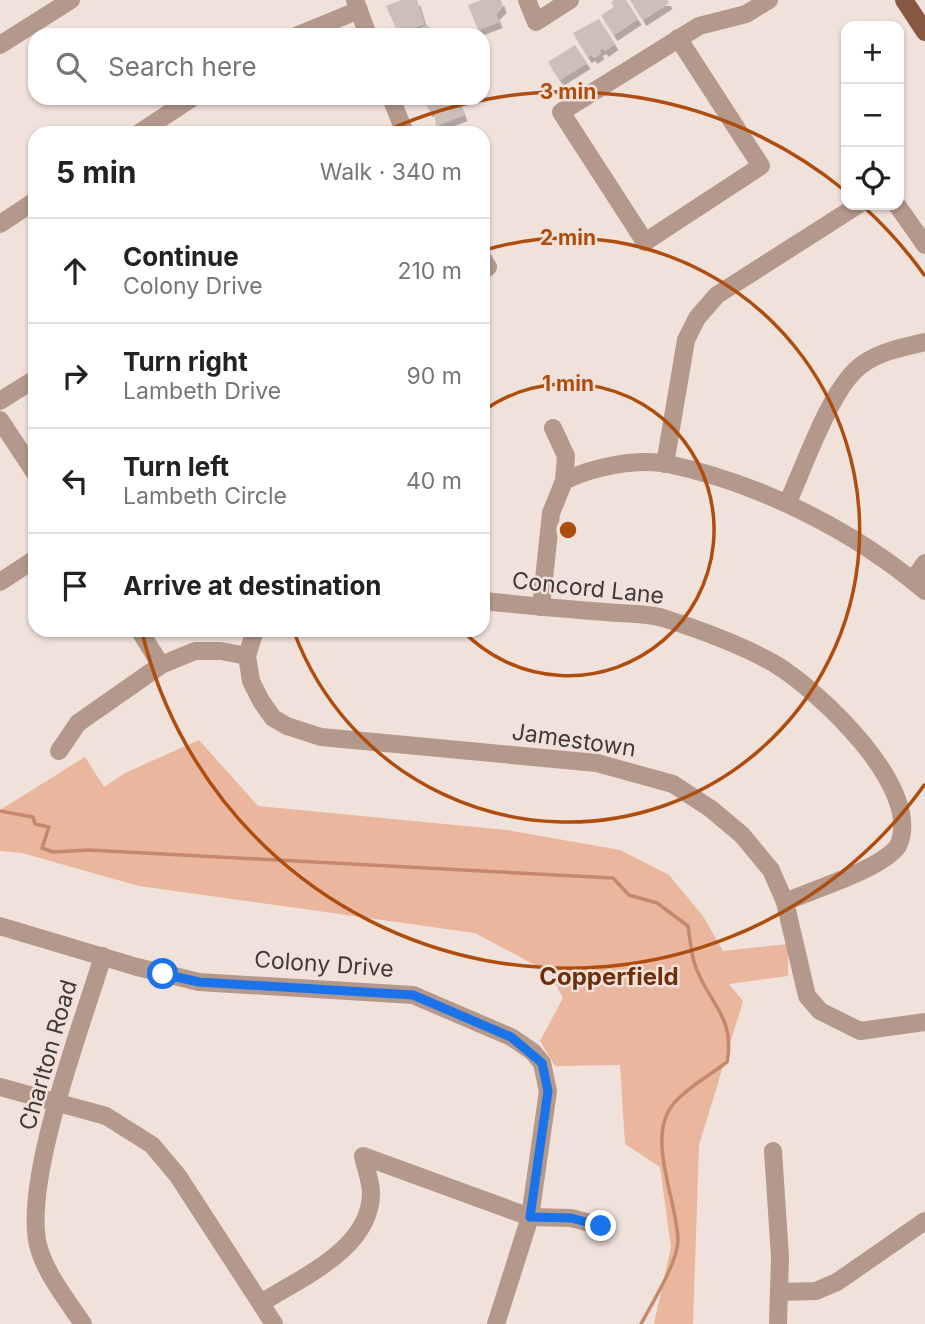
<!DOCTYPE html>
<html lang="en">
<head>
<meta charset="utf-8">
<style>
	body { margin:0; font-family:Inter,sans-serif; background:#f6f6f6; color:#222 }
	.controls { position:absolute; right:21px; top:21px; display:grid; overflow:hidden; border-radius:14px; box-shadow:0 2px 5px #0004 }
	.controls button { width:63px; height:63px; display:grid; place-items:center; padding:0; border:0; border-bottom:2px solid #e0e0e0; background:#fff; color:#222; font:35px sans-serif }
	.stop { position:absolute; width:21px; height:21px; margin:-16px; border:5px solid #1a73e8; border-radius:50%; background:#fff }
	.stop.end { background:#1a73e8; border-color:#fff; box-shadow:0 2px 7px #0008 }
	.list { margin:0; padding:0; list-style:none }
	h2 { display:flex; justify-content:space-between; align-items:center; height:91px; margin:0; padding:0 28px; font-size:30px }
	h2 small { font-size:23px; font-weight:400; color:#767676 }
	.list li { display:grid; grid-template-columns:46px 1fr auto; gap:21px; align-items:center; box-sizing:border-box; height:105px; padding:0 28px; border-top:2px solid #e0e0e0 }
	.list b { display:block; font-size:26px; white-space:nowrap }
	.list p { margin:0; font-size:23px; white-space:nowrap; color:#767676 }
	.list em { font-size:23px; font-style:normal; color:#767676 }
	.icon { flex:none; width:38px; height:38px; fill:none; stroke:currentColor; stroke-width:2; stroke-linecap:round; stroke-linejoin:round }
	.map { position:relative; flex:none; width:925px; height:1324px; overflow:hidden }
	.search { position:absolute; background:#fff; box-shadow:0 2px 5px #0004; left:28px; top:28px; width:462px; height:77px; display:flex; align-items:center; gap:18px; box-sizing:border-box; padding:0 24px; border-radius:21px; color:#767676; font-size:26px }
	.panel { position:absolute; background:#fff; box-shadow:0 2px 5px #0004; left:28px; top:126px; width:462px; height:511px; border-radius:21px }
	.map>svg:first-child { display:block }
	.green { fill:#eab69d }
	.lines { fill:none; stroke-linecap:round; stroke-linejoin:round }
	.stream { stroke:#c4896c; stroke-width:3.5 }
	.building { fill:#cdbfb8; filter:url(#shadow) }
	.minor { stroke:#b3988b; stroke-width:18 }
	.major { stroke:#865741; stroke-width:18 }
	.route { stroke:#1a73e8; stroke-width:9 }
	.ring { fill:none; stroke:#af4d0f; stroke-width:3.5 }
	.labels { text-anchor:middle; stroke-width:5; stroke-linejoin:round; paint-order:stroke }
	.street-label { font-size:23px; fill:#403a37; stroke:#f0e1da }
	.neighbourhood-label { font-size:24px; font-weight:bold; fill:#6e2f0a; stroke:#f0e1da }
	.centre { fill:#af4d0f; stroke:#f0e1da; stroke-width:3.5 }
	.ring-label { font-size:21px; text-anchor:middle; font-weight:bold; fill:#af4d0f; stroke:#f0e1da; stroke-width:5; stroke-linejoin:round; paint-order:stroke }
</style>
</head>
<body>
<div class="map">
<svg width="925" height="1324" viewBox="0 0 925 1324">
	<defs>
		<filter id="shadow"><feDropShadow dx="3.5" dy="6" stdDeviation="0" flood-color="#0004"/></filter>
	</defs>
	<rect width="100%" height="100%" fill="#f0e1da"/>
	<polygon class="green" points="199,740 258,806 507,830 620,850 669,875 703,916 723,951 788,944 788,976 729,984 743,1001 699,1145 693,1324 654,1324 671,1247 660,1167 625,1144 620,1065 555,1066 540,1041 563,998 550,973 475,933 139,886 22,853 0,851 0,810 85,757 104,787 125,773"/>
	<g class="lines">
		<path class="stream" d="M 0,811 L 33,817 L 35,824 L 49,827 L 42,848 L 53,852 L 89,850 L 613,878 L 629,895 L 657,903 L 688,926 C 690,939 691,953 695,965 C 708,1003 736,1017 727,1062 C 710,1075 690,1086 676,1101 C 643,1134 678,1201 678,1241 C 677,1264 652,1303 641,1324"/>
	</g>
	<g class="building">
		<polygon points="401,0 417,0 424,24 398,33 386,6"/>
		<polygon points="481,0 501,0 503,7 496,14 499,22 478,30 468,5"/>
		<polygon points="614,0 626,0 638,19 614,35 601,15 614,7 611,2"/>
		<polygon points="630,0 667,0 669,3 643,20"/>
		<polygon points="599,19 615,44 605,51 603,48 599,50 601,53 594,58 592,55 588,57 573,33"/>
		<polygon points="428,25 432,35 403,35"/>
		<polygon points="575,45 587,63 560,80 548,62"/>
		<polygon points="424,98 457,98 464,115 436,126 434,110 429,111"/>
	</g>
	<g class="lines">
		<g class="minor">
			<polyline points="355,0 368,35"/>
			<polyline points="527,0 536,22 570,0"/>
			<polyline points="298,35 359,10"/>
			<polyline points="678,38 761,166 645,242 561,112 699,26 746,14 769,0"/>
			<polyline points="0,45 71,0"/>
			<polyline points="391,98 405,133"/>
			<polyline points="139,133 192,98"/>
			<polyline points="897,205 925,245"/>
			<polyline points="0,224 35,201"/>
			<polyline points="483,259 488,267 483,271"/>
			<polyline points="0,401 35,379"/>
			<polyline points="0,420 35,473"/>
			<polyline points="665,464 686,340 697,318 717,295 858,205"/>
			<path d="M 564,481 C 592,467 636,458 668,464 C 759,483 855,531 925,591"/>
			<path d="M 788,502 C 804,467 832,384 863,364 C 881,351 904,347 925,342"/>
			<polyline points="913,580 925,563"/>
			<polyline points="0,582 35,559"/>
			<path d="M 483,601 C 523,605 564,609 605,612 C 623,614 645,613 663,618 C 701,630 740,644 775,664 C 818,690 925,789 898,846 C 880,870 814,889 785,902"/>
			<polyline points="541,607 551,513 564,481 566,456 553,428"/>
			<polyline points="139,630 161,665"/>
			<polyline points="255,630 247,656 251,681 261,701 273,718 287,726 321,737 597,763 673,784 711,809 742,835 771,870 785,902 807,996 820,1011 860,1031 925,1022"/>
			<polyline points="59,751 78,723 161,665 195,651 221,651 247,656"/>
			<polyline points="0,926 137,967 199,982 413,995 511,1037 533,1052 542,1063 548,1091 530,1217 496,1324"/>
			<polyline points="0,1087 106,1116 152,1145 178,1176 274,1324"/>
			<polyline points="773,1151 780,1257 778,1324"/>
			<polyline points="781,1292 816,1291 837,1282 925,1221"/>
			<path d="M 261,1303 C 300,1278 371,1249 371,1193 C 371,1181 365,1167 363,1156 L 530,1217 L 571,1218 L 601,1226"/>
			<path d="M 83,1324 C 67,1300 45,1273 38,1245 C 23,1179 82,1025 103,956"/>
		</g>
		<polyline class="major" points="904,0 925,32"/>
	</g>
	<g class="lines">
		<polyline class="route" points="163,974 199,982 413,995 511,1037 542,1063 548,1091 530,1217 571,1218 601,1226"/>
	</g>
	<g class="ring">
		<path d="M483 411A146 146 0 1 1 462 630"/>
		<path d="M485 250A292 292 0 1 1 294 632"/>
		<path d="M925 784A438 438 0 0 1 142 632M386 131A438 438 0 0 1 844 190M864 207A438 438 0 0 1 925 276"/>
	</g>
	<g class="labels">
		<g class="street-label">
			<text transform="translate(588 588) rotate(6)" y="8">Concord Lane</text>
			<text transform="translate(574 740) rotate(8)" y="8">Jamestown</text>
			<text transform="translate(324 964) rotate(4)" y="8">Colony Drive</text>
			<text transform="translate(48 1055) rotate(-74)" y="8">Charlton Road</text>
		</g>
		<g class="neighbourhood-label">
			<text x="609" y="985">Copperfield</text>
		</g>
	</g>
	<circle cx="568" cy="530" r="10" class="centre"/>
	<g class="ring-label">
		<text x="568" y="99">3 min</text>
		<text x="568" y="245">2 min</text>
		<text x="568" y="391">1 min</text>
	</g>
</svg>
<div class="controls">
<button>+</button>
<button>−</button>
<button><svg class="icon" aria-label="locate" viewBox="0 0 24 24"><circle cx="12" cy="12" r="6"/><path d="M12 2v4M12 18v4M2 12h4M18 12h4"/></svg></button>
</div>
<div class="stop" style="left:163px;top:974px"></div>
<div class="stop end" style="left:601px;top:1226px"></div>
<div class="search"><svg class="icon" aria-label="search" viewBox="0 0 24 24"><circle cx="10" cy="10" r="6"/><path d="M15 15l6 6"/></svg>Search here</div>
<section class="panel">
<h2>5 min<small>Walk · 340 m</small></h2>
<ul class="list">
<li><svg class="icon" aria-label="ahead" viewBox="0 0 24 24"><path d="M12 20V5M6 11l6-6 6 6"/></svg><div><b>Continue</b><p>Colony Drive</p></div><em>210 m</em></li>
<li><svg class="icon" aria-label="right" viewBox="0 0 24 24"><path d="M7 20v-9h11M14 6l5 5-5 5"/></svg><div><b>Turn right</b><p>Lambeth Drive</p></div><em>90 m</em></li>
<li><svg class="icon" aria-label="left" viewBox="0 0 24 24"><path d="M17 20v-9H6M10 6l-5 5 5 5"/></svg><div><b>Turn left</b><p>Lambeth Circle</p></div><em>40 m</em></li>
<li><svg class="icon" aria-label="arrive" viewBox="0 0 24 24"><path d="M6 21V4h12l-3 4 3 4H6"/></svg><div><b>Arrive at destination</b></div></li>
</ul>
</section>
</div>
</body>
</html>
